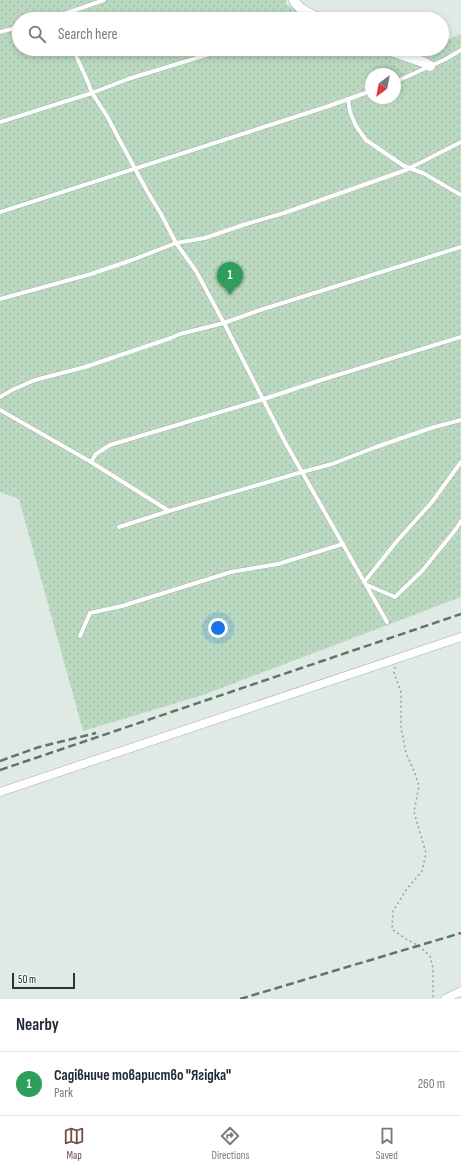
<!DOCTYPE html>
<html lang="en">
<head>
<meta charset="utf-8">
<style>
	body { margin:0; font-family:"Sofia Sans Condensed",sans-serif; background:#f6f6f7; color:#1f2937 }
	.compass { position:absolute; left:365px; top:68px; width:36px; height:36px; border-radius:50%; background:#fff; box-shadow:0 2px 6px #0003; rotate:212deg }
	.scale { position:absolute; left:12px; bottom:10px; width:63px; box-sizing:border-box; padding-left:4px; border:2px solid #223931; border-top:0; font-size:11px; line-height:14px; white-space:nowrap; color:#223931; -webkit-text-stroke:3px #f0f7f3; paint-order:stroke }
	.you { position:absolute; left:218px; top:628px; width:14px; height:14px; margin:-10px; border:3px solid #fff; border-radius:50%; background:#1a73e8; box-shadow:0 0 0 6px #1a73e833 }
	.badge { display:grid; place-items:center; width:26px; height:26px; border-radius:50%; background:#784d4a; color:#fff; font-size:13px; font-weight:700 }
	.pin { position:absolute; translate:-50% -33px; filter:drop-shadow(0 1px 2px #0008) }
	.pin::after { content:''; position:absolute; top:21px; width:14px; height:12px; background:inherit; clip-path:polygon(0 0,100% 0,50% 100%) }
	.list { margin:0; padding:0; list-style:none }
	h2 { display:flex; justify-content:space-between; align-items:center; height:52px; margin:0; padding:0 16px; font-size:17px }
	h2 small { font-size:13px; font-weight:400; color:#747a83 }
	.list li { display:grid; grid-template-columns:26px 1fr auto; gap:12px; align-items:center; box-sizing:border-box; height:64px; padding:0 16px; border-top:1px solid #e0e1e3 }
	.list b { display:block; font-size:15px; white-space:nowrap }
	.list p { margin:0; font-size:13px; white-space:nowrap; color:#747a83 }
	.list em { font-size:13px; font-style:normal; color:#747a83 }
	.icon { flex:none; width:22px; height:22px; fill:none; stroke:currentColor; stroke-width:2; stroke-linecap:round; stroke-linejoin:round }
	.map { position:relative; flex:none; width:461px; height:999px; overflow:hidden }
	.search { position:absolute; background:#fff; box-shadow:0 2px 6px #0003; left:12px; right:12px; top:12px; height:44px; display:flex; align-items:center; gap:10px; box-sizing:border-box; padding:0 14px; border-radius:22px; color:#747a83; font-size:15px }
	.sheet { height:116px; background:#fff }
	nav { display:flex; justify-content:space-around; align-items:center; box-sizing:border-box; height:56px; border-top:1px solid #e0e1e3; background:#fff; font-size:11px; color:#747a83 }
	nav a { display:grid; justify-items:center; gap:2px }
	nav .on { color:#784d4a }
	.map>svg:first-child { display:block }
	.grass { fill:url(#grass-dots); fill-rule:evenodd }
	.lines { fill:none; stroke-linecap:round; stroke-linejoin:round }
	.service-casing { stroke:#a3b1ab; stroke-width:5 }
	.minor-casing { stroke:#a3b1ab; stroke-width:9 }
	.tertiary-casing { stroke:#a3b1ab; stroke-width:11 }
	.path { stroke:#83ab9b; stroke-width:1.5; stroke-dasharray:2 3; stroke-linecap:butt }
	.service { stroke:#fff; stroke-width:4 }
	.minor { stroke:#fff; stroke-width:8 }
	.tertiary { stroke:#fff; stroke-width:10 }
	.rail { stroke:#5d746c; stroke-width:2.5; stroke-dasharray:8 4; stroke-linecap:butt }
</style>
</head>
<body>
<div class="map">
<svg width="461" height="999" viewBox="0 0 461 999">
	<defs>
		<pattern id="grass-dots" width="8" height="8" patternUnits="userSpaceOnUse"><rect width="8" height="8" fill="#bbd9c0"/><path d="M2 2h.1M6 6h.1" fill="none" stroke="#a0bba5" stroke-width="1.8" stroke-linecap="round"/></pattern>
	</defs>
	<rect width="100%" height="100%" fill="#e0eae5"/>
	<path class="grass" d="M 0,0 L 286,0 L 286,5 L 322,19 L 19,19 L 19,49 L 396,49 L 410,55 L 424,49 L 442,49 L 442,42 L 461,34 L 461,597 L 203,695 L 83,731 L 19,499 L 0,492 ZM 371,74 L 395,74 L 395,98 L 371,98 Z"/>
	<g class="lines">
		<defs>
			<g id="service">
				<polyline points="47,19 58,16"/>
				<polyline points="59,19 58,16 104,0"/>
				<polyline points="300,19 309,14"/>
				<polyline points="0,32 19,27"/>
				<polyline points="226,49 128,79 92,93 107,116 119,139 147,191 161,214 176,243 196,271 224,323 286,444 302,472 332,464 376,447 431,428 461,420"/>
				<polyline points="395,82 446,59 461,50"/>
				<polyline points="348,99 350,112 356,126 366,140 404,166 423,173 461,195"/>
				<polyline points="0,122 92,93 87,80 73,49"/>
				<polyline points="0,212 326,107 371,91"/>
				<polyline points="0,299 91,274 132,260 176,243 205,238 243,225 284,213 406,170 461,142"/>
				<polyline points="0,397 12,390 35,380 85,367 171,338 180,334 224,323 257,311 461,247"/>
				<polyline points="0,410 91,462 169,511 302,472 387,622"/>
				<polyline points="91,462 96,454 110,445 264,399 318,381 461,337"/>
				<polyline points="119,527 169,511"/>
				<polyline points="365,581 397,541 432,502 461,462"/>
				<polyline points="367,585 395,597 422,571 456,529 461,521"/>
				<polyline points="80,636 90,613 122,606 231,572 278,564 343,544"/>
			</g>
			<g id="minor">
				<polyline points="0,792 461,637"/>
				<polyline points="445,999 461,991"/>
			</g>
			<g id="tertiary">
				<path d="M 294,0 C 297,9 314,16 322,19"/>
				<polyline points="385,49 423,62 430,66"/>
			</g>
		</defs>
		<use href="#service" class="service-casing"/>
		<use href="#minor" class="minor-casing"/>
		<use href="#tertiary" class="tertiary-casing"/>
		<polyline class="path" points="395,667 394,673 401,692 401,728 406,753 414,771 419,786 414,812 426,853 422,871 406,890 393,911 392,929 406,939 419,946 430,956 433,968 433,999"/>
		<use href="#service" class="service"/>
		<use href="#minor" class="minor"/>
		<use href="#tertiary" class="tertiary"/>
		<g class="rail">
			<polyline points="0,761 39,747 96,733"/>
			<polyline points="0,770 461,614"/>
			<polyline points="240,999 461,933"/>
		</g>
	</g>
</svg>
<svg class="compass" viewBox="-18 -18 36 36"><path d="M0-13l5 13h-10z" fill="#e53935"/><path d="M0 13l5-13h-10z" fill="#747a83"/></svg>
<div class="scale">50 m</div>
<div class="you"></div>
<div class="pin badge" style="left:230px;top:295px;background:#2e9e5b">1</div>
<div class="search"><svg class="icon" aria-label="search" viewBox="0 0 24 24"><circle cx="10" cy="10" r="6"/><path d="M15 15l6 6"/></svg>Search here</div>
</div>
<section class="sheet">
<h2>Nearby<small></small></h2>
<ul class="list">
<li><span class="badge" style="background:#2e9e5b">1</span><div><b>Садівниче товариство &quot;Ягідка&quot;</b><p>Park</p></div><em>260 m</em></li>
</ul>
</section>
<nav>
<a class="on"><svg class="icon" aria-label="map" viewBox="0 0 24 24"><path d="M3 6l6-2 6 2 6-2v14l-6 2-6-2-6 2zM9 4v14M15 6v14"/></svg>Map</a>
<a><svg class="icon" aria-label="directions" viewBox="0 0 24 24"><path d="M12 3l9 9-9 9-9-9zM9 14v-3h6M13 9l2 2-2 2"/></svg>Directions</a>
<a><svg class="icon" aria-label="saved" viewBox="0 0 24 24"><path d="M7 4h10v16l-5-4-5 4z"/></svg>Saved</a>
</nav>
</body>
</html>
